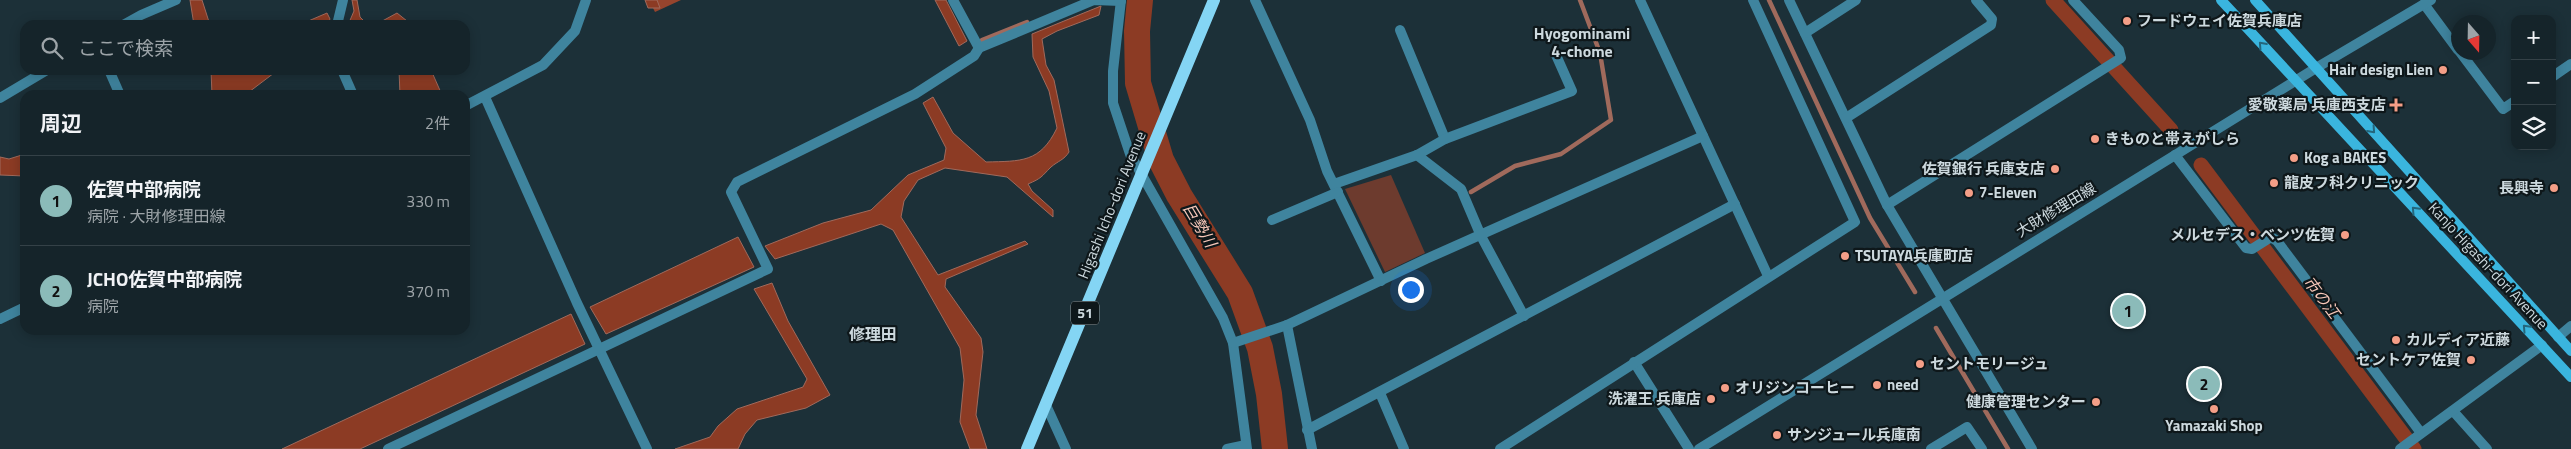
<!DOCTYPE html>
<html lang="ja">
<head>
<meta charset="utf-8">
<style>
	body { margin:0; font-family:"Titillium Web","Noto Sans JP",sans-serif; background:#1e2c32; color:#f1f3f6 }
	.controls { position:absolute; right:15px; top:15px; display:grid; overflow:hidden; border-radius:10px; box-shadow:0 2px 12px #0003 }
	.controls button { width:45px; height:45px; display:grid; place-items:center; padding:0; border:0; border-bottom:1px solid #344147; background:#15242a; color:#f1f3f6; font:25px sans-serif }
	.compass { position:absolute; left:2451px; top:15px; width:45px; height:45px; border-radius:50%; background:#15242a; box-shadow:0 2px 12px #0003; rotate:160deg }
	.you { position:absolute; left:1410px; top:289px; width:18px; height:18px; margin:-12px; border:4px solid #fff; border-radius:50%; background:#1a73e8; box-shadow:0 0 0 8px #1a73e833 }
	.badge { display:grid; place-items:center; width:32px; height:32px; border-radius:50%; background:#8bbbb9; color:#111; font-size:16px; font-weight:700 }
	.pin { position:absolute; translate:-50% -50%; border:2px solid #fff; box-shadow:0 1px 5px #0006 }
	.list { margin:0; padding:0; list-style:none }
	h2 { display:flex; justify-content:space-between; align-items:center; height:65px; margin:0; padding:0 20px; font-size:21px }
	h2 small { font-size:16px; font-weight:400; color:#9da4a8 }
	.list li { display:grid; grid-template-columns:32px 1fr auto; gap:15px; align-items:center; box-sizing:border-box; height:90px; padding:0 20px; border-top:1px solid #344147 }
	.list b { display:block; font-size:19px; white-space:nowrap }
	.list p { margin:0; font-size:16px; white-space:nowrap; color:#9da4a8 }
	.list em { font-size:16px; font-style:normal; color:#9da4a8 }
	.icon { flex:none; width:28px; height:28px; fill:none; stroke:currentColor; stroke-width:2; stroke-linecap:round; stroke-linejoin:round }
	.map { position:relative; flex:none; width:2571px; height:449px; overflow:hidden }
	.search { position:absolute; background:#15242a; box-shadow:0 2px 12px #0003; left:20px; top:20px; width:450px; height:55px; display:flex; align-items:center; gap:12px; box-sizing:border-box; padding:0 18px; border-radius:15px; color:#9da4a8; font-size:19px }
	.panel { position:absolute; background:#15242a; box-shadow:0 2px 12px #0003; left:20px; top:90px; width:450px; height:245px; border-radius:15px }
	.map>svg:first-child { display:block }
	.green { fill:#6d3b2e }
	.forest { fill:#96442d }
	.water { fill:#8c3b24; stroke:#a06a5c }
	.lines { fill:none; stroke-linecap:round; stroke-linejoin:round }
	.stream { stroke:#a06a5c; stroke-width:4.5 }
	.canal { stroke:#8c3b24; stroke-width:15 }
	.river { stroke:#8c3b24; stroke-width:26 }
	.minor { stroke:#3f849e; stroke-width:10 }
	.tertiary { stroke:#3f849e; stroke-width:10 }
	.secondary { stroke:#3ab5de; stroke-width:10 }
	.primary { stroke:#84d5f4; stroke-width:12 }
	.oneway { stroke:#24667c }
	.poi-dot { fill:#f49e87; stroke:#0e171a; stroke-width:2 }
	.labels { text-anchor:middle; stroke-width:4.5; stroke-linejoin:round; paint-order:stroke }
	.shield { fill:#0e171a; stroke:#949fa3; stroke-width:1 }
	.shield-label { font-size:14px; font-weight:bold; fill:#cdd9de }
	.poi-label { font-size:15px; font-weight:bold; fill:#cdd9de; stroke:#0e171a; text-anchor:start }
	.street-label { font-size:15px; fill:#cdd9de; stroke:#0e171a }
	.neighbourhood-label { font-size:16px; font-weight:bold; fill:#cdd9de; stroke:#0e171a }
	.water-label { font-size:16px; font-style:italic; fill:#f7c7b9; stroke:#0e171a }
</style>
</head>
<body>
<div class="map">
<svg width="2571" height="449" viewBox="0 0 2571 449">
	<rect width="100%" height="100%" fill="#1c3038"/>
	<polygon class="green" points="1391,175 1425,253 1385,272 1345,189"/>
	<polygon class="forest" points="649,0 681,0 655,12"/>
	<g class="water">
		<polygon points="190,0 202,0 210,25 194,25"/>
		<polygon points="352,0 357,0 360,17 368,25 348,25 354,11"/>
		<polygon points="645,0 657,0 660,8 648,8"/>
		<polygon points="935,0 946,0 967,41 959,46"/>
		<path d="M 1101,6 L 1099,15 L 1057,31 L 1042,39 L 1046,65 L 1054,80 L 1069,152 C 1064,160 1058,161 1051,167 C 1041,177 1042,178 1028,184 L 1032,191 L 1053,210 L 1053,217 L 1007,177 L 945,168 L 918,180 L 904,201 L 901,217 L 938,275 L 1025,241 L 1028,244 L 946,279 L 945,287 L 981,338 L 983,352 L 976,415 L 987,449 L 970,449 L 960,422 L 964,380 L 960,348 L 893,230 L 881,224 L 775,259 L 765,246 L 823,223 L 871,210 L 908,175 L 944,160 L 946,148 L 923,103 L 933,97 L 953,133 L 986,162 C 1021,161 1040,163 1057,128 L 1049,91 L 1033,57 L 1032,34 Z"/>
		<polygon points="327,13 330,19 327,25 299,25"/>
		<polygon points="397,13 412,25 375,25"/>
		<polygon points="211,70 278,70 245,95 212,95"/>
		<polygon points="399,70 431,70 442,95 400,95"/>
		<polygon points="25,154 25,176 0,175 0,157 9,159"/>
		<polygon points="738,237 754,267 606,334 590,307"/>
		<polygon points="772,283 788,321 830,395 806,408 757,420 745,434 738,449 675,449 710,437 718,426 737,409 803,387 807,379 754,289"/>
		<polygon points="571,314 585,344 360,449 282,449"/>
	</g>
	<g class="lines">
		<g class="stream">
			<polyline points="1769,0 1870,218 1915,292"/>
			<polyline points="982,40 1027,22"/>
			<polyline points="1471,192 1515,166 1561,154 1611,120 1600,53 1580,0"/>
			<polyline points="1936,328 2008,449"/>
		</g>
		<g class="canal">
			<polyline points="2053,0 2171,130"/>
			<polyline points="2201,165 2414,449"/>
		</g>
		<polyline class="river" points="1140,0 1137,31 1138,83 1161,160 1179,195 1240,293 1260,348 1269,394 1275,449"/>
		<g class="minor">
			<polyline points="953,0 979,48"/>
			<polyline points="1121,0 1113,71 1113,103 1130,154 1223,318 1233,343 1247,449"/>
			<polyline points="1255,0 1310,120 1327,171 1381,281"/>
			<polyline points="1640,0 1768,276"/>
			<polyline points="1789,0 1887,205 2032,449"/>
			<polyline points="2424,4 2458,50"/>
			<polyline points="123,25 141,15 176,0"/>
			<polyline points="337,25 343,0"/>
			<polyline points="1400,30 1445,139"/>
			<polyline points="1805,33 1856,0"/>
			<polyline points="2460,52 2503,109 2515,101"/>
			<polyline points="109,70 120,95"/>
			<polyline points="342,70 353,95"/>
			<polyline points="2552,77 2571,64"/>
			<polyline points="485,97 577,303 647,449"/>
			<polyline points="0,98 47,70"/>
			<polyline points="1846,118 1991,25 1992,19 1976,0"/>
			<polyline points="1417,155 1461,189 1481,236 1524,316"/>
			<polyline points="2175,155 2246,248 2252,249 2271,237 2277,241 2421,433"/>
			<polyline points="1334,184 1417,155 1445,139 1572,91 1556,55"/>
			<polyline points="1887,205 2121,58 2119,50 2073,0"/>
			<polyline points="1272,220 1338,192"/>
			<polyline points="1287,325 1312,449"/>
			<polyline points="2558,337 2571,326"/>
			<polyline points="1233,343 1287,325 1426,259 1703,136"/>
			<polyline points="1634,362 1689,449"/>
			<polyline points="1380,393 1404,449"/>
			<polyline points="1046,405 1066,449"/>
			<polyline points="2453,411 2487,449"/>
			<polyline points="1307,430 1735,204"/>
			<polyline points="388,449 768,269 731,192 737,182 915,94 974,56 979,48 1094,0 1121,1"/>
			<polyline points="1227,449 1246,445"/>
			<polyline points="1500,449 1855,222 1753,0"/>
			<polyline points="1931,449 1967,427 1982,449"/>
			<polyline points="2400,449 2542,345"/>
		</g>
		<g class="tertiary">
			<polyline points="465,106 543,65 575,31 586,0"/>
			<polyline points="0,319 25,307"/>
			<polyline points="1699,449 2316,68 2431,0"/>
		</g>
		<g class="secondary">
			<polyline points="2221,0 2571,377"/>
			<polyline points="2255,0 2571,351"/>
		</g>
		<polyline class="primary" points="1027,449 1214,0"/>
	</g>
	<defs><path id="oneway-chevron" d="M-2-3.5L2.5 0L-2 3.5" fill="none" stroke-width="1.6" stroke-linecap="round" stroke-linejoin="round" transform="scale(1.25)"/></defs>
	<g class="oneway">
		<use href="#oneway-chevron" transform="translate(2262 45) rotate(-132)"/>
		<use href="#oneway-chevron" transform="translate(2372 130) rotate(48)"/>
		<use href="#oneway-chevron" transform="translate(2415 210) rotate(-133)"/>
		<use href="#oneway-chevron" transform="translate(2526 328) rotate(-133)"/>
	</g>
	<g class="poi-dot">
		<circle cx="2127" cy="21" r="5"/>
		<circle cx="2443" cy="70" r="5"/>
		<path d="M2393.5 97.5h5v5h5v5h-5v5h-5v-5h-5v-5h5z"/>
		<circle cx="2095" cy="139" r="5"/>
		<circle cx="2294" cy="158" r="5"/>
		<circle cx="2055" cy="169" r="5"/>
		<circle cx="2274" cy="183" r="5"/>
		<circle cx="2554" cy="188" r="5"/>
		<circle cx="1969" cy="193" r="5"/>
		<circle cx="2345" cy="235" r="5"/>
		<circle cx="1845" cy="256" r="5"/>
		<circle cx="2396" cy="340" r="5"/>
		<circle cx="2471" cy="360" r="5"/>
		<circle cx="1920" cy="364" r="5"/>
		<circle cx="1877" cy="385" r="5"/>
		<circle cx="1725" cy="388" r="5"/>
		<circle cx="1711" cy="399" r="5"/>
		<circle cx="2096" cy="402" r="5"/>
		<circle cx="2214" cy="409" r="5"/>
		<circle cx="1777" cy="435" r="5"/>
	</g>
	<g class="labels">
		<rect class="shield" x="1071" y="301.5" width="28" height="23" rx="4"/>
		<g class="shield-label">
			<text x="1085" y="318">51</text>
		</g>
		<g class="poi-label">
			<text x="2137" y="26">フードウェイ佐賀兵庫店</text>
			<text x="2433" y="75" text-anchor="end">Hair design Lien</text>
			<text x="2386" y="110" text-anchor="end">愛敬薬局 兵庫西支店</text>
			<text x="2105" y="144">きものと帯えがしら</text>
			<text x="2304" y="163">Kog a BAKES</text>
			<text x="2045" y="174" text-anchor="end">佐賀銀行 兵庫支店</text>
			<text x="2284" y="188">龍皮フ科クリニック</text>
			<text x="2544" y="193" text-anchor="end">長興寺</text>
			<text x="1979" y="198">7-Eleven</text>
			<text x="2335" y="240" text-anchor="end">メルセデス・ベンツ佐賀</text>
			<text x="1855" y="261">TSUTAYA兵庫町店</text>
			<text x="2406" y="345">カルディア近藤</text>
			<text x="2461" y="365" text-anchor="end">セントケア佐賀</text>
			<text x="1930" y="369">セントモリージュ</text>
			<text x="1887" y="390">need</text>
			<text x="1735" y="393">オリジンコーヒー</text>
			<text x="1701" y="404" text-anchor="end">洗濯王 兵庫店</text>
			<text x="2086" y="407" text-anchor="end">健康管理センター</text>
			<text x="2214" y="431" text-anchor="middle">Yamazaki Shop</text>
			<text x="1787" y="440">サンジュール兵庫南</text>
		</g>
		<g class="street-label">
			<text transform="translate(1112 205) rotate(-68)" y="5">Higashi Icho-dori Avenue</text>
			<text transform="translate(2056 210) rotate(-31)" y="5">大財修理田線</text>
			<text transform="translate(2488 266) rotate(47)" y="5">Kanjo Higashi-dori Avenue</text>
		</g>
		<g class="neighbourhood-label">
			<text x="1582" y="39">Hyogominami<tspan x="1582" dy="18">4-chome</tspan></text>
			<text x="873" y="340">修理田</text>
		</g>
		<g class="water-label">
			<text transform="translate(1200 225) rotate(59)" y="6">巨勢川</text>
			<text transform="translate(2322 297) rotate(53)" y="6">市の江</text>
		</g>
	</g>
</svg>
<div class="controls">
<button>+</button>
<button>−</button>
<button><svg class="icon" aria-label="layers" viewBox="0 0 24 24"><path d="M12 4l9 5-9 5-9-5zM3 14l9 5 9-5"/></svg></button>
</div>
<svg class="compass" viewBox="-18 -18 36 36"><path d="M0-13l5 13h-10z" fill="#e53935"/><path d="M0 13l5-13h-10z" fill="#9da4a8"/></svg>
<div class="you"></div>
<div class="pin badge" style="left:2128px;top:311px">1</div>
<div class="pin badge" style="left:2204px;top:384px">2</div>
<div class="search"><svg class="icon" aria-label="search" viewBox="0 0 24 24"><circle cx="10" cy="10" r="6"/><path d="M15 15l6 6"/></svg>ここで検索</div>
<section class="panel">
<h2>周辺<small>2件</small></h2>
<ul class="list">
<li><span class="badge">1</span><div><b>佐賀中部病院</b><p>病院 · 大財修理田線</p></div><em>330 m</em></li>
<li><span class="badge">2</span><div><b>JCHO佐賀中部病院</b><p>病院</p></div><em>370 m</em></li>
</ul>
</section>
</div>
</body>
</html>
